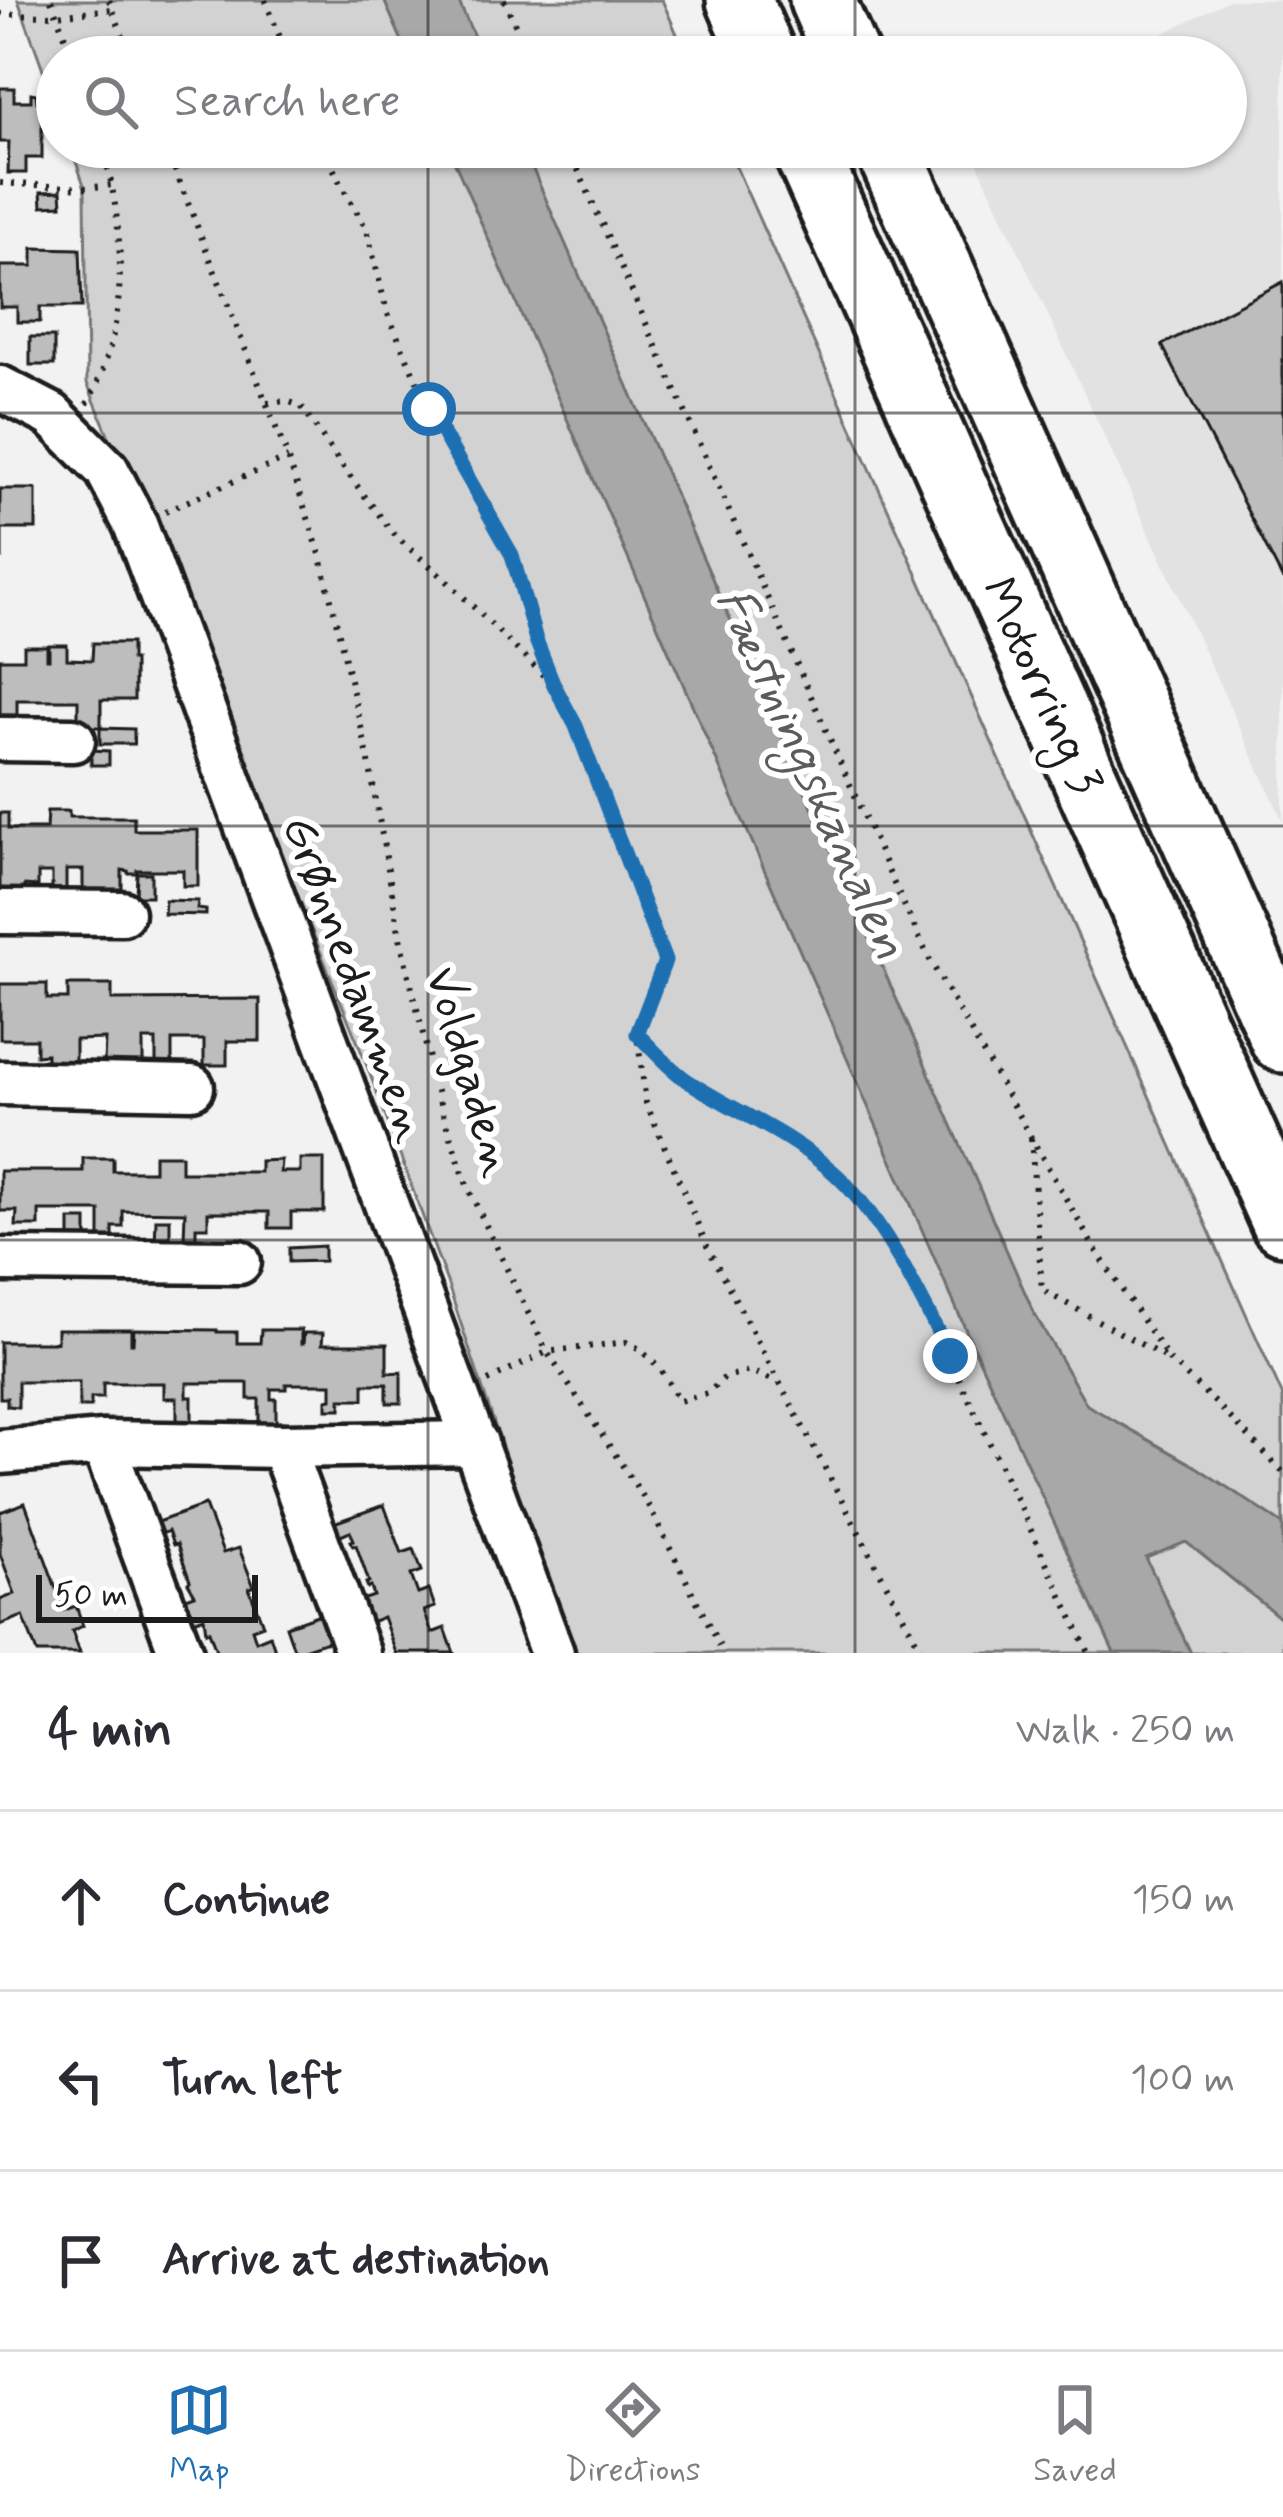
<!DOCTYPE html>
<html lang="en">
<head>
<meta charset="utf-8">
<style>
	body { margin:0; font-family:Mynerve,sans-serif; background:#f2f2f3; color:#2b2b33 }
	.scale { position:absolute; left:36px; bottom:30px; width:222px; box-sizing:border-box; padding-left:12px; border:6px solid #1c1c1c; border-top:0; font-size:33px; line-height:42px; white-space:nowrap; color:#1c1c1c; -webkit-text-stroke:9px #fff; paint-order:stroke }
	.stop { position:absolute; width:36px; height:36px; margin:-27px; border:9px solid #1f6fb2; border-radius:50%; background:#fff }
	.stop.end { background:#1f6fb2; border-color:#fff; box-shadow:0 3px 12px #0008 }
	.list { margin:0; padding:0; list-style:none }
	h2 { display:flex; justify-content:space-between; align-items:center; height:156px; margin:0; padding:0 48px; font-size:51px }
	h2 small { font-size:39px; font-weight:400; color:#7c7c81 }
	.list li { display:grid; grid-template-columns:78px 1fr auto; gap:36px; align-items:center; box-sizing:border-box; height:180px; padding:0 48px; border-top:3px solid #e1e1e2 }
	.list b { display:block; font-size:45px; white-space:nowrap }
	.list em { font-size:39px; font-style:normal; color:#7c7c81 }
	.icon { flex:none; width:66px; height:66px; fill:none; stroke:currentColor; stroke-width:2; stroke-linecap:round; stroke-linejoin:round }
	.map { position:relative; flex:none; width:1283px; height:1653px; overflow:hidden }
	.search { position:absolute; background:#fff; box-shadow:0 3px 9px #0004; left:36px; right:36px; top:36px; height:132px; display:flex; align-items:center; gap:30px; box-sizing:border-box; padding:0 42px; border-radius:66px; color:#7c7c81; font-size:45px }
	.sheet { height:696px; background:#fff }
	nav { display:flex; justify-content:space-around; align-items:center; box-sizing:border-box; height:168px; border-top:3px solid #e1e1e2; background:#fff; font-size:33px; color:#7c7c81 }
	nav a { display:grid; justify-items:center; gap:6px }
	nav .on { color:#1f6fb2 }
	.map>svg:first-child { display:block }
	.built { fill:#e2e2e2 }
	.green { fill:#d2d2d2; stroke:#777; stroke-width:3 }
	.water { fill:#a8a8a8; stroke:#707070; stroke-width:3 }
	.building { fill:#bdbdbd; stroke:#1c1c1c; stroke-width:3 }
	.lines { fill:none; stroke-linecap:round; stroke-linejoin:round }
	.minor-casing { stroke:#1c1c1c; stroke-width:51 }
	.highway-casing { stroke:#1c1c1c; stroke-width:72 }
	.path { stroke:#1c1c1c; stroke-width:6; stroke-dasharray:3 9; stroke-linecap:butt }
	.minor { stroke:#fff; stroke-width:42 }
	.highway { stroke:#fff; stroke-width:63 }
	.route { stroke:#1f6fb2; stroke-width:15 }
	.grid { fill:none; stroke:#1c1c1c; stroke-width:3; stroke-opacity:0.55 }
	.labels { text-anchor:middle; stroke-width:12; stroke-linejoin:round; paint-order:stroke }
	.street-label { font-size:48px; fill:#1c1c1c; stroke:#fff }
	.water-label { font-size:51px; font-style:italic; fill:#5b5b5b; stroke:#fff }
</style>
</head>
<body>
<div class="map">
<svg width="1283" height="1653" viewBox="0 0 1283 1653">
	<rect width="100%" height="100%" fill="#f2f2f2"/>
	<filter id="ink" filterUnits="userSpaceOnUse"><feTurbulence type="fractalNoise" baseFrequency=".00833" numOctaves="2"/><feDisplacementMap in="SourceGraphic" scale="24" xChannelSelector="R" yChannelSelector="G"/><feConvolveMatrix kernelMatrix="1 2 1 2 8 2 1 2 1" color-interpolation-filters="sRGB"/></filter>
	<g filter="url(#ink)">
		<polygon class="built" points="1229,0 1283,0 1283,821 970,147 1226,147 1226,57 1117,57"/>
		<g class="green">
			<polygon points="18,0 662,0 687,57 57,57 57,108"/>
			<polygon points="71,147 727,147 1283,1397 1283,1653 571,1653 447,1282 364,1058 87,383 85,188"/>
		</g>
		<g class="water">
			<polygon points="384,0 458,0 483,57 409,57"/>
			<polygon points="448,147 523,147 1034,1313 1087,1405 1198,1468 1283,1524 1283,1620 1186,1542 1146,1558 1191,1653 1114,1653 968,1335"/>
		</g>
		<g class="building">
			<polygon points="0,88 14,88 14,101 31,101 31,93 36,94 37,102 42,102 42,158 26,158 26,173 8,173 9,142 0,142"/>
			<polygon points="61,191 62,205 42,206 41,192"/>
			<polygon points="33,248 80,249 82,307 40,307 40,322 17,322 17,307 0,307 0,266 33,266"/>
			<polygon points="1283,282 1283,580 1162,345"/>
			<rect x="30" y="337" width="24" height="28"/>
			<polygon points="0,489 36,489 36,529 2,529 2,558 0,558"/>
			<polygon points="93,643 131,643 131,660 134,660 134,700 101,700 101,727 78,727 78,700 17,700 17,715 0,715 0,659 24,659 24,646 47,646 47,659 49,659 49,645 67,645 67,659 92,660"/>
			<polygon points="100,728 134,729 134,744 100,744"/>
			<polygon points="91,750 109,751 109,765 91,765"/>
			<polygon points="47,811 69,811 69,817 134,817 134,830 198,830 198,886 183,886 183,870 137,870 137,873 128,873 128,871 122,870 122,896 83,896 83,870 66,870 66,896 52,896 52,873 38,873 38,886 25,885 25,898 0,893 0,813 8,813 8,829 46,829"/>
			<polygon points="137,873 151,873 151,896 136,896"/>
			<polygon points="165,900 198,901 197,909 206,910 206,915 164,914"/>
			<polygon points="0,984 47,984 47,999 68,999 68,985 112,985 112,1000 260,999 260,1041 227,1041 227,1065 204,1065 204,1040 172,1040 172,1064 156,1064 156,1040 143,1040 143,1066 104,1064 105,1039 75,1040 75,1067 46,1067 46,1054 36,1055 36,1039 0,1039"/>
			<polygon points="154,1155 181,1155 181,1172 260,1172 260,1161 281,1160 280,1172 300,1172 300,1159 324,1159 324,1212 291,1212 291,1228 269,1228 269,1212 208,1212 208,1227 196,1227 196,1240 184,1240 185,1212 123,1211 123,1227 113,1227 113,1240 100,1241 100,1211 39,1211 39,1226 16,1226 17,1211 0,1211 0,1171 83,1171 83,1158 113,1158 113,1171 154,1171"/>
			<polygon points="156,1219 170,1219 170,1244 155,1244"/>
			<rect x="70" y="1220" width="17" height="24"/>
			<polygon points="324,1246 324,1261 289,1262 289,1248"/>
			<polygon points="57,1329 131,1329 131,1343 133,1343 134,1329 217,1330 217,1332 237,1332 237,1343 260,1343 261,1330 301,1330 301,1344 303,1344 304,1333 323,1333 322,1344 387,1344 387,1373 401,1372 401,1403 387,1403 387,1384 364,1384 364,1399 341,1399 341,1409 327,1409 327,1400 332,1399 332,1384 286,1384 286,1389 271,1389 271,1399 276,1399 276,1430 259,1430 259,1399 248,1399 248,1383 187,1383 187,1397 192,1397 192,1428 177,1428 177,1398 164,1398 164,1383 103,1383 103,1398 91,1398 91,1407 79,1407 79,1382 18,1382 18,1407 7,1406 7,1398 0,1398 0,1342 57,1342"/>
			<polygon points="25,1503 64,1610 76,1606 83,1626 72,1631 80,1653 37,1653 23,1616 0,1625 0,1600 15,1594 0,1554 0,1512"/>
			<polygon points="205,1505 223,1553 239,1548 254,1587 249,1588 263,1625 252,1629 256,1641 270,1635 276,1653 217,1653 209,1631 206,1632 204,1617 189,1623 172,1603 195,1595 188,1583 190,1581 177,1544 173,1545 168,1531 157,1536 152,1524"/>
			<polygon points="384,1505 402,1553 414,1549 422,1571 411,1575 418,1594 429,1590 435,1607 424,1611 432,1633 445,1628 454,1653 396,1653 383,1617 358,1627 350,1604 374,1596 371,1587 368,1588 366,1583 369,1582 356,1545 353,1546 351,1541 354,1540 350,1531 336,1537 331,1524"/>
			<polygon points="323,1613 333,1639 295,1652 286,1626"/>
		</g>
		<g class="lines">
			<defs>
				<g id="minor">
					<polyline points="0,388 52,415 107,470 135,524 552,1653"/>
					<polyline points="0,739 73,740"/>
					<polyline points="0,912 122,913"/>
					<polyline points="0,1083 192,1087"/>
					<polyline points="0,1260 239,1262"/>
					<polyline points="103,1443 181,1653"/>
					<polyline points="282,1446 358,1653"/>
					<polyline points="0,1452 103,1443 282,1446 476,1443"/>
				</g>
				<g id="highway">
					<polyline points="739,0 764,57"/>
					<polyline points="822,0 847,57"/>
					<polyline points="804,147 1283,1222"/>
					<polyline points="887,147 1283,1040"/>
				</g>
			</defs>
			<use href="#minor" class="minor-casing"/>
			<use href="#highway" class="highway-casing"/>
			<g class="path">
				<polyline points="51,0 73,57"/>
				<polyline points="109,0 131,57"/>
				<polyline points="265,0 288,57"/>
				<polyline points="504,0 530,57"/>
				<polyline points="0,14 56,15 113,9"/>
				<polyline points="166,147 288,458 321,557 368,756 401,943 441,1108 468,1188 547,1352 646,1501 723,1653"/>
				<polyline points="324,147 339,181 367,230 387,312 429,409 512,555 536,640 554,685 576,726 665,961 637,1033 646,1103 707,1246 923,1653"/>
				<polyline points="568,147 895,886 931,962 1093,1246 1169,1360 1218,1405 1283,1472"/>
				<polyline points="0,183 85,188 113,185"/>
				<polyline points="267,403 287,401 301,406 342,466 396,537 443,577 551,683"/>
				<path d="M 87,404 C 131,325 125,232 103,147"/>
				<polyline points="165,511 288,458"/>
				<polyline points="640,1036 686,1081 781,1133 832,1170 853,1192 914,1283 1089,1653"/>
				<polyline points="1031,1138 1042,1290 1166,1358"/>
				<polyline points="488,1381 547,1352 626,1342 640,1349 661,1370 679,1401 708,1393 725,1377 750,1371 777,1382"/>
			</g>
			<use href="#minor" class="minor"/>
			<use href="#highway" class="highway"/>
		</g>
	</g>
	<g class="lines" filter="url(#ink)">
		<path class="route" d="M 429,409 L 512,555 L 536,640 L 554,685 L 576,726 L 665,961 L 637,1034 C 654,1050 671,1071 691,1083 C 738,1113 790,1134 832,1171 C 880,1212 922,1300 950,1356"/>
	</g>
	<path class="grid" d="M 428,0 L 428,57M 855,0 L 855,57M 428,147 L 428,1653M 855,147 L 855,1653M 0,413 L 1283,413M 0,826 L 1283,826M 0,1240 L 1283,1240"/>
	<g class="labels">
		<g class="street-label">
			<text transform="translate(1044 685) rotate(66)" y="17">Motorring 3</text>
			<text transform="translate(357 978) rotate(70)" y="17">Grønnedammen</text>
			<text transform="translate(472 1071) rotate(74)" y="17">Voldgaden</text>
		</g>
		<g class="water-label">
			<text transform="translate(814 772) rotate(66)" y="18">Fæstningskanalen</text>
		</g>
	</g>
</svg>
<div class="scale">50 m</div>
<div class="stop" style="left:429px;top:409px"></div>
<div class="stop end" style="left:950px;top:1356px"></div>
<div class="search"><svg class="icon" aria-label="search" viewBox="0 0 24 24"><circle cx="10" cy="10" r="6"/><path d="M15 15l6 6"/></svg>Search here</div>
</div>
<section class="sheet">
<h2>4 min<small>Walk · 250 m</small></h2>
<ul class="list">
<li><svg class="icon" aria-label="ahead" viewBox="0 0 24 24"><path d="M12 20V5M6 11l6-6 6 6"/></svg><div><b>Continue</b></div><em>150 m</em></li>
<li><svg class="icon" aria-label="left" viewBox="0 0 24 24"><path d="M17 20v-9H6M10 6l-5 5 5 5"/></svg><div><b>Turn left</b></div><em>100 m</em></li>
<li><svg class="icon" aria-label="arrive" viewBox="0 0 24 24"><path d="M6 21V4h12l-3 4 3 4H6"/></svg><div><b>Arrive at destination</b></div></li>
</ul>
</section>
<nav>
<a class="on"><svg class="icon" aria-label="map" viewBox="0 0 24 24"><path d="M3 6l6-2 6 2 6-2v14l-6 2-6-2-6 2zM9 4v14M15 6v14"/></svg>Map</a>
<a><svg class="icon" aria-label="directions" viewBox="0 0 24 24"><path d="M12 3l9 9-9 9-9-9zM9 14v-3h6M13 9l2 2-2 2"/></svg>Directions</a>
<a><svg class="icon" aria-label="saved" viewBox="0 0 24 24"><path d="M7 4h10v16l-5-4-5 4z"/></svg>Saved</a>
</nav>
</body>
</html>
